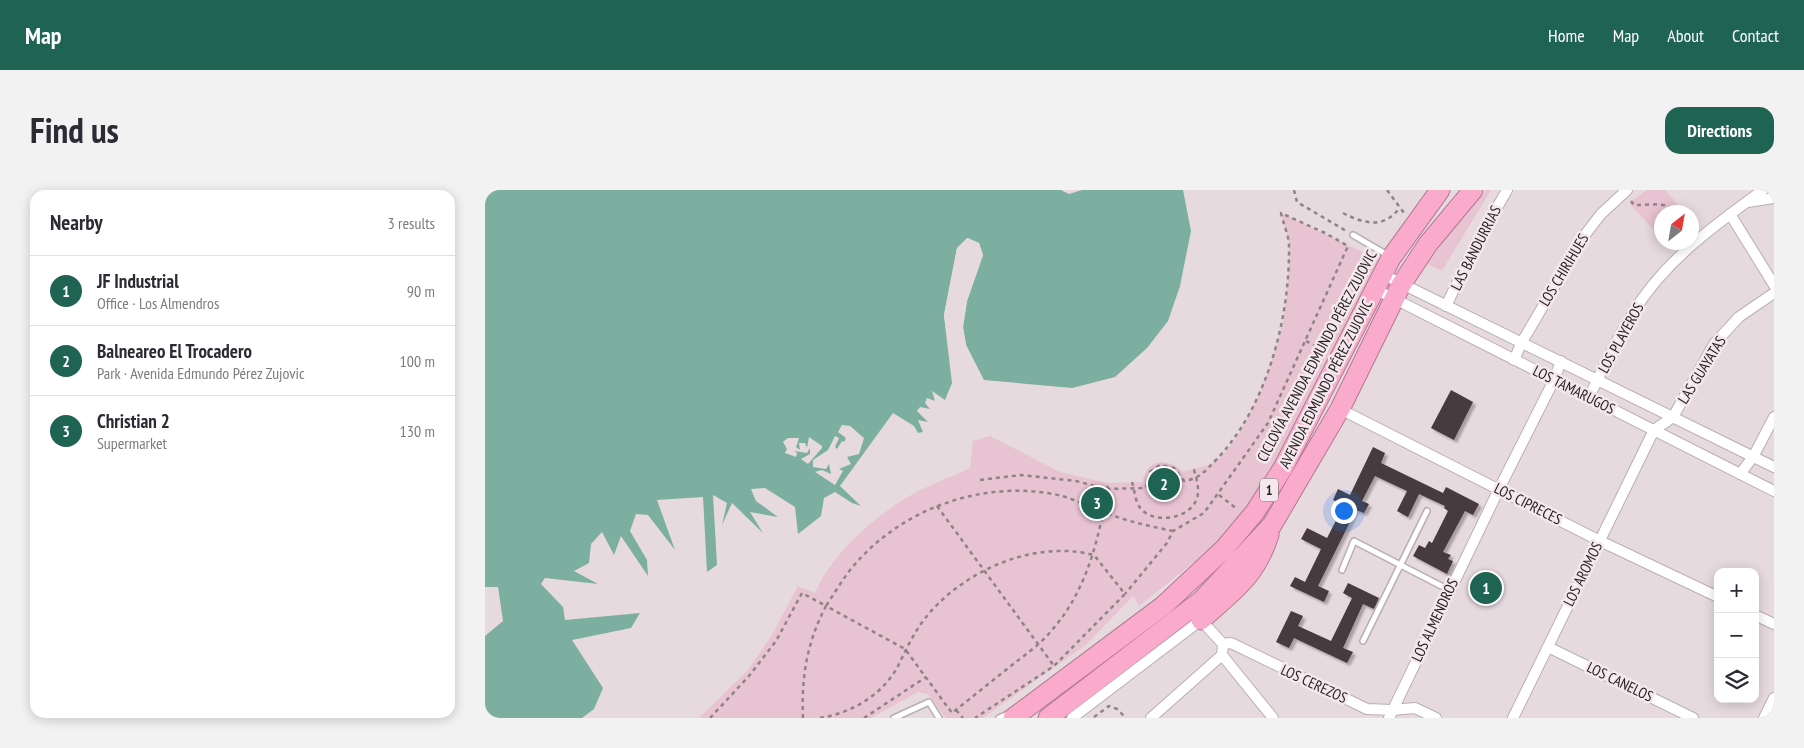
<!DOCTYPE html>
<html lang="en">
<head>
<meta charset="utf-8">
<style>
	body { margin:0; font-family:"PT Sans Narrow",sans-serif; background:#f2f2f3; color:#2b2b33 }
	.controls { position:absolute; right:15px; bottom:15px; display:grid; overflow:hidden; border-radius:10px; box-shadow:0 2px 12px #0003 }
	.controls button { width:45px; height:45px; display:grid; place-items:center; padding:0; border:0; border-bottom:1px solid #e1e1e2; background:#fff; color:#2b2b33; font:25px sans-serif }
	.compass { position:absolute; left:1169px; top:15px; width:45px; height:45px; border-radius:50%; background:#fff; box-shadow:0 2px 12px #0003; rotate:31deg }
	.you { position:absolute; left:858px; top:320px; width:18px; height:18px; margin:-12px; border:4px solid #fff; border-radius:50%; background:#1a73e8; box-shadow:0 0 0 8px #1a73e833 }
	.badge { display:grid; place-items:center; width:32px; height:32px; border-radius:50%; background:#1f6353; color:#fff; font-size:16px; font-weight:700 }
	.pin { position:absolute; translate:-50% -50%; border:2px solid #fff; box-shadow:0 1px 5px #0006 }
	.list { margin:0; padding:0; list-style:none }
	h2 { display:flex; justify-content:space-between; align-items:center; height:65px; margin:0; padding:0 20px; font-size:21px }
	h2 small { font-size:16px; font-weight:400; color:#7c7c81 }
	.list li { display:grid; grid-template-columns:32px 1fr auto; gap:15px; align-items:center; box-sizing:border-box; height:70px; padding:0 20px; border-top:1px solid #e1e1e2 }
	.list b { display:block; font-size:19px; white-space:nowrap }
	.list p { margin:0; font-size:16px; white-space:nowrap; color:#7c7c81 }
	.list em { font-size:16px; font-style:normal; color:#7c7c81 }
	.icon { flex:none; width:28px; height:28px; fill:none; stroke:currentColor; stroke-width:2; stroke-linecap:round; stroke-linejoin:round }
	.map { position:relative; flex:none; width:1289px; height:528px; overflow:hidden; border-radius:15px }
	header { display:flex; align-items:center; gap:30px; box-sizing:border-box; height:70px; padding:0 25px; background:#1f6353; color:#fff }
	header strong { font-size:24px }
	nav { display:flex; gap:28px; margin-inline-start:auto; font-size:18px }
	.intro { display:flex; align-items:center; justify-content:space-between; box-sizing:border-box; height:120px; padding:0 30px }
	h1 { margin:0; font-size:35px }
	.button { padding:12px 22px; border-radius:15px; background:#1f6353; color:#fff; font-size:18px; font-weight:700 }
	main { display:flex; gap:30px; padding:0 30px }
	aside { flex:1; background:#fff; border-radius:15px; box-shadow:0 2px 12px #0003 }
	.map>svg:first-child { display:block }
	.green { fill:#e8c3d1 }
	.water { fill:#7dafa0; fill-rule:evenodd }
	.pier { fill:#e7dadf }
	.building { fill:#463b3f; filter:url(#shadow) }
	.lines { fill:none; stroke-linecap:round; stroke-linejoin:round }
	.lane-casing { stroke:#baaeb2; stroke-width:8 }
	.street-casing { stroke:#baaeb2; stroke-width:12 }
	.highway-casing { stroke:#af7a90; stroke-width:21 }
	.path { stroke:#8e8488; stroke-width:2.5; stroke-dasharray:4 4; stroke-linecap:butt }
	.lane { stroke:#fff; stroke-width:5 }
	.street { stroke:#fff; stroke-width:10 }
	.highway { stroke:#faabcb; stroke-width:19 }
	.labels { text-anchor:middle; stroke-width:5; stroke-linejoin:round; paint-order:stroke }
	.shield { fill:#f5e8ec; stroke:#635b5e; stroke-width:1 }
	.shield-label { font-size:14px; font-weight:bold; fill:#241f21 }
	.street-label { font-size:15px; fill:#241f21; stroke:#f5e8ec }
</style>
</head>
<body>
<header>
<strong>Map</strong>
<nav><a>Home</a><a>Map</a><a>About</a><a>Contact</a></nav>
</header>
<div class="intro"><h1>Find us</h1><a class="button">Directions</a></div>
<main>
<aside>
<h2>Nearby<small>3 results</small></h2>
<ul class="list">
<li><span class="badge">1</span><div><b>JF Industrial</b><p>Office · Los Almendros</p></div><em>90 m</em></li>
<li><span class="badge">2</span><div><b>Balneareo El Trocadero</b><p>Park · Avenida Edmundo Pérez Zujovic</p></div><em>100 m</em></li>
<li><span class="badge">3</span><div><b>Christian 2</b><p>Supermarket</p></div><em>130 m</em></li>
</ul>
</aside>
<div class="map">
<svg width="1289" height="528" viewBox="0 0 1289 528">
	<defs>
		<filter id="shadow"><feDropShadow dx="3" dy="3" stdDeviation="1" flood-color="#0004"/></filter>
	</defs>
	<rect width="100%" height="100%" fill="#e7dadf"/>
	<g class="green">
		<polygon points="1001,0 1006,0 957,81 942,74 978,25"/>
		<polygon points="1162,0 1181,0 1198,22 1176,22 1176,48 1144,13"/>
		<path d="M 796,23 L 894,70 L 789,273 L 757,323 L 733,353 L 654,416 L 648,406 L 602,454 L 498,528 L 461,528 L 443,504 L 433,502 L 386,528 L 214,528 L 262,481 L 287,445 L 313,396 L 330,403 C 347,364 384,332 419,309 C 439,297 464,288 485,278 L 488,251 L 505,246 L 575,282 L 623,293 L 658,292 C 663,266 682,269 699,282 C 708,277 720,278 728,273 C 760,253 790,168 798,132 C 802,110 804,79 804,56 C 804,46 798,33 796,23 Z"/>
	</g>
	<path class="water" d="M 0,0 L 576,0 L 584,4 L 597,0 L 698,0 L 706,41 L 695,96 L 683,131 L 662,158 L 630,187 L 587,198 L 499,190 L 481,155 L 478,137 L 482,111 L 498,65 L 494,53 L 482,48 L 472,58 L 459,125 L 467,193 L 460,210 L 447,201 L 450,211 L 442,208 L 440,213 L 445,219 L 435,217 L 432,221 L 443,232 L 433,230 L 438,242 L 433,243 L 429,236 L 408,223 L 355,296 L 376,316 L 367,313 L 350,302 L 339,308 L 336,326 L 313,344 L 310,317 L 280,298 L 266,299 L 271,311 L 293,327 L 265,322 L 278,343 L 247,313 L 237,335 L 242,313 L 228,305 L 232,375 L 222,382 L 218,307 L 172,310 L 190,360 L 163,325 L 151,324 L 145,341 L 162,370 L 163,386 L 136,346 L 129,365 L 117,342 L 106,354 L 104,373 L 89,381 L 113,394 L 60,388 L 56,394 L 78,417 L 80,430 L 155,423 L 146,438 L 87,450 L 118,498 L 109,519 L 97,528 L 0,528 L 0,446 L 18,431 L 13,397 L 0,397 ZM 357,235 L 365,236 L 379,248 L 374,264 L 362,267 L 366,274 L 354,279 L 358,281 L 350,295 L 330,282 L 337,280 L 346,284 L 344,274 L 341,279 L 328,277 L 328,270 L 343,260 L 350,246 L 354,248 L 350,257 L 352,259 L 357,251 L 359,252 L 361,248 L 353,242 ZM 324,247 L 337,256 L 337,258 L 323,274 L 316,269 L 325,264 L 325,258 L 322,263 L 309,261 L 312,263 L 311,267 L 300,263 L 302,259 L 298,252 L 303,248 L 314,248 L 311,257 L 315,260 L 314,253 L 320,253 L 322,258 Z"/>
	<polygon class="pier" points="483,48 494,53 498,65 482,111 478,137 481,155 499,193 479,156 475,137 479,111 495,65 492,55 483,51 474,59 462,125 468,197 459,125 472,58"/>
	<g class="building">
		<polygon points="966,200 988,212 969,250 946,238"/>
		<polygon points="888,257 900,263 896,273 958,303 961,297 994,314 988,325 980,321 958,362 966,365 963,369 968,371 962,384 928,366 934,355 940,358 944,351 947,353 963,321 959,318 960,316 934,304 923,327 912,321 922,301 890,286 877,311 884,314 879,323 871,320 833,396 844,401 839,412 805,396 810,387 820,392 836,359 816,349 822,338 842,348 859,315 848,310 853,299 865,305"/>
		<polygon points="863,393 894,408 889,419 878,414 858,458 868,462 862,473 809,448 804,458 791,452 806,421 818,426 813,436 846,451 867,408 858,403"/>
	</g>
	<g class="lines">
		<defs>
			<g id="lane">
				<polyline points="868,45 904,66"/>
				<polyline points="857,380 869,351 964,400"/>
				<polyline points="878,451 942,321"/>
				<polyline points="409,528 444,512 454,528"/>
				<polyline points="514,528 525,523"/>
			</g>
			<g id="street">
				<polyline points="1263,12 1289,8"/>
				<polyline points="1245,24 1289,95"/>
				<polyline points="897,84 1289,277"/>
				<polyline points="890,99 1289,301"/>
				<polyline points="961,116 989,58 1022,0"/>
				<polyline points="1029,170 1037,152 1099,46 1116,24 1142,0"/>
				<path d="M 1104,207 C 1118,179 1131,150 1148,123 C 1179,71 1230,35 1278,0"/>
				<polyline points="855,219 1115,351 1233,407"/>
				<polyline points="1255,284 1268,267 1289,227"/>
				<polyline points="1270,425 1289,434"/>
				<polyline points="738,454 746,453 882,519 907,520 930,518 951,528"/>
				<polyline points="1063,457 1208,528"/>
				<polyline points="587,528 716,430 738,454 737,465 788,528"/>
				<polyline points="666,528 737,465"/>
				<polyline points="904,528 1014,299 1069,190 1076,171"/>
				<polyline points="1028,528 1169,240 1188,227 1229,154 1254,127 1289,103"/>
				<polyline points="1279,528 1289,508"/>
			</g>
			<g id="highway">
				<path d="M 716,430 C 748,401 770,388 784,345"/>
				<polyline points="528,528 678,416 739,359 770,322 798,278 906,68 955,0"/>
				<polyline points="563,528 717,410 787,335 855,219 916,95 943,54 988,0"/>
			</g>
		</defs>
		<use href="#lane" class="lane-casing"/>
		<use href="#street" class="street-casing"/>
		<use href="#highway" class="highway-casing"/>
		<g class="path">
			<polyline points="809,0 812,12 863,42"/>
			<polyline points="902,0 919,23"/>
			<path d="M 1146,11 L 1149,15 C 1164,16 1180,10 1190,22"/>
			<path d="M 858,23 C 879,34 900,39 915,17"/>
			<polyline points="821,151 842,162"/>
			<path d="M 495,290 L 536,285 L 591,291 L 622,299 L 661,298 L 665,282 L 675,275 L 689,278 L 699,291 C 716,288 720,281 732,269 C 782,216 805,128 804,56 C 804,46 798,33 796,23 L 840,43 L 863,56 L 783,233 L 719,323 L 688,341 L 682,353 L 640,404"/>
			<path d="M 647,292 C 650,302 650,314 658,321 C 673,334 706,328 712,308 C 715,299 711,286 708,277"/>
			<polyline points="734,305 752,319"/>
			<polyline points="452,316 569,476"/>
			<polyline points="471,520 478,528"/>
			<polyline points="609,527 624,516 632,519 641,528"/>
			<path d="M 225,528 L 264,486 L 291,451 L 317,403 L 341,416 C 348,405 355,394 362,384 C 409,322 492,290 568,304 C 586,307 601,316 618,322 C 641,331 664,336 688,341"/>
			<path d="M 318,528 C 316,488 322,452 341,416 L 420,459 L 467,523 C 487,507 507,491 527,475 C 541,464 556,454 567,440 C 603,399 615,345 623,293"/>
			<path d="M 335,528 C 366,523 396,506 412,478 C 420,462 427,446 438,431 C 475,382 548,349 609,365 L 640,404 L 569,476 L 490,528"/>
			<polyline points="379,528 441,487"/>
		</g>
		<use href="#lane" class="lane"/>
		<use href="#street" class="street"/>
		<use href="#highway" class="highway"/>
	</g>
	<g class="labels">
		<rect class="shield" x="775" y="288.5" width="18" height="23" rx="4"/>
		<g class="shield-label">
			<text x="784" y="305">1</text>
		</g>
		<g class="street-label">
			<text transform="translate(991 58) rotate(-63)" y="5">LAS BANDURRIAS</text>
			<text transform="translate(1079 80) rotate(-59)" y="5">LOS CHIRIHUES</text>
			<text transform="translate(1136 148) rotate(-61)" y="5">LOS PLAYEROS</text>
			<text transform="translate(832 166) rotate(-62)" y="5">CICLOVÍA AVENIDA EDMUNDO PÉREZ ZUJOVIC</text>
			<text transform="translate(1217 180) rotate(-58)" y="5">LAS GUAYATAS</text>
			<text transform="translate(841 194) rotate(-63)" y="5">AVENIDA EDMUNDO PÉREZ ZUJOVIC</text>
			<text transform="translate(1089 200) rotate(27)" y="5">LOS TAMARUGOS</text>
			<text transform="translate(1043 314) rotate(27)" y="5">LOS CIPRECES</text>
			<text transform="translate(1098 384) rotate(-64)" y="5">LOS AROMOS</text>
			<text transform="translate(950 430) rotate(-65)" y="5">LOS ALMENDROS</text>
			<text transform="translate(1135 492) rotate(26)" y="5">LOS CANELOS</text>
			<text transform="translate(829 494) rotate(25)" y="5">LOS CEREZOS</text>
		</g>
	</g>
</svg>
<div class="controls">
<button>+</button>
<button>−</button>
<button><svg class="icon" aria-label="layers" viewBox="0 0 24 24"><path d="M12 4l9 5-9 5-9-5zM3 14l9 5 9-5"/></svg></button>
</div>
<svg class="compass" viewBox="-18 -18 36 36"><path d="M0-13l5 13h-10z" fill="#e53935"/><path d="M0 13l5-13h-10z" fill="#7c7c81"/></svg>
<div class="you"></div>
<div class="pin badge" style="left:1001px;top:398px">1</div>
<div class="pin badge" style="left:679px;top:294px">2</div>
<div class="pin badge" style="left:612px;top:313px">3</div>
</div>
</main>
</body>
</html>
